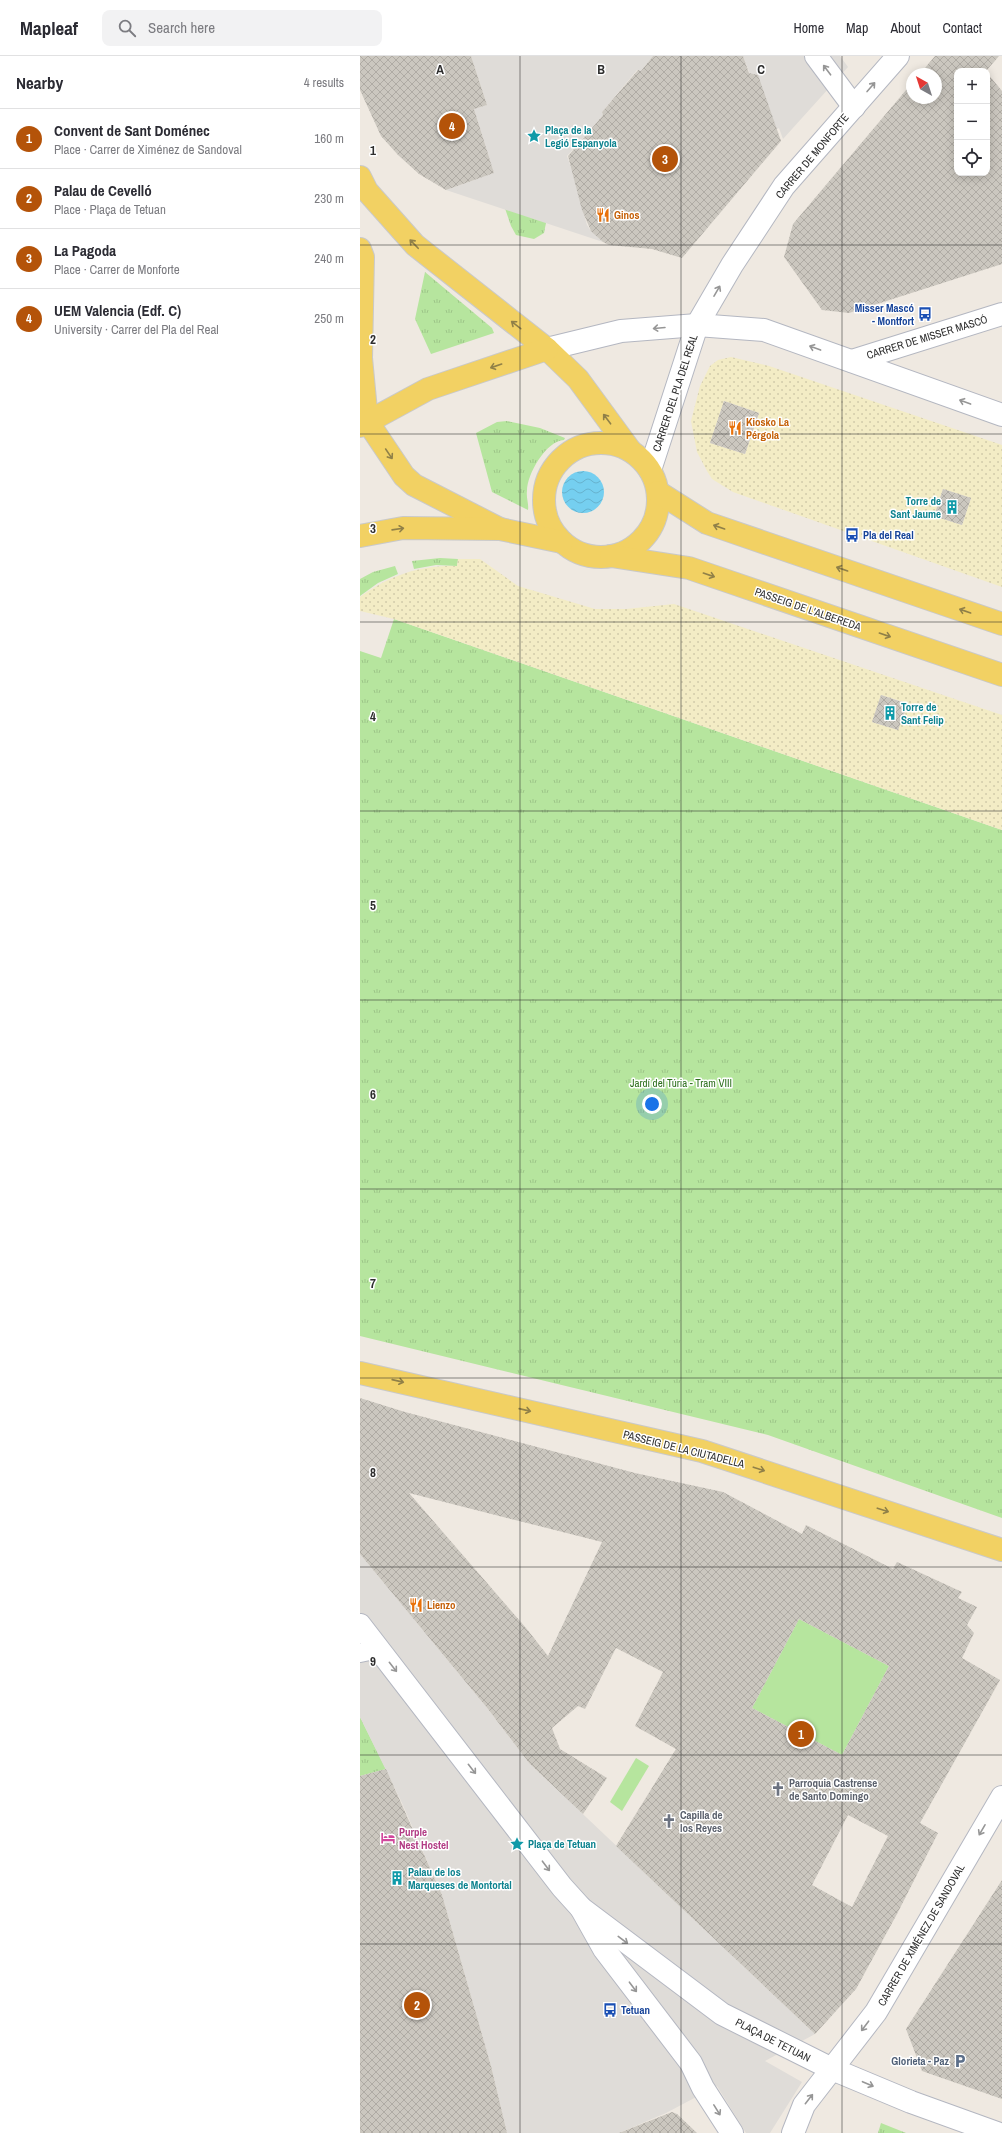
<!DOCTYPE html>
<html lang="en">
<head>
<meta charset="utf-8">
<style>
	body { margin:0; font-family:"Archivo Narrow",sans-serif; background:#f2f2f3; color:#2b2b33 }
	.controls { position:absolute; right:12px; top:12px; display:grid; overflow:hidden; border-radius:8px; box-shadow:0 2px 10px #0003 }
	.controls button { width:36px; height:36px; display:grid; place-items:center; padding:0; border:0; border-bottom:1px solid #e1e1e2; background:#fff; color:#2b2b33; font:20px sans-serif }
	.compass { position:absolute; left:546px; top:12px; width:36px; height:36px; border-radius:50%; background:#fff; box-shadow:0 2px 10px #0003; rotate:321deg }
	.you { position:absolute; left:292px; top:1048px; width:14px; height:14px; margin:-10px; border:3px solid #fff; border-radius:50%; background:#1a73e8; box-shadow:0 0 0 6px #1a73e833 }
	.badge { display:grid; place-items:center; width:26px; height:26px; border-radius:50%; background:#b45309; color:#fff; font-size:13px; font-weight:700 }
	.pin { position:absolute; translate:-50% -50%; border:2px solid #fff; box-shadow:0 1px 4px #0006 }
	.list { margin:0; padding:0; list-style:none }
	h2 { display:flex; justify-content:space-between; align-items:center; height:52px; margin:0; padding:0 16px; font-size:17px }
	h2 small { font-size:13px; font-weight:400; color:#7c7c81 }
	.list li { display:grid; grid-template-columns:26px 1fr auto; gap:12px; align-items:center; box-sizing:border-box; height:60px; padding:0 16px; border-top:1px solid #e1e1e2 }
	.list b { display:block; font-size:15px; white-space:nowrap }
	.list p { margin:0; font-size:13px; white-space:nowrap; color:#7c7c81 }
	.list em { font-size:13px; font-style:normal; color:#7c7c81 }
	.icon { flex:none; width:22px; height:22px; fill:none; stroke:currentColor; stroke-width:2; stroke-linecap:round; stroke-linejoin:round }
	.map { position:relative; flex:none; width:642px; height:2077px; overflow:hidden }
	header { display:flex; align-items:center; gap:24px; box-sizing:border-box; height:56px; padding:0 20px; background:#fff; border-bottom:1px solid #e1e1e2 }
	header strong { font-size:19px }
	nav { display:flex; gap:22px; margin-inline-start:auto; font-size:14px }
	.search { width:280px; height:36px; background:#f2f2f3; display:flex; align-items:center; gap:10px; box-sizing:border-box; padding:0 14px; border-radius:8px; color:#7c7c81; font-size:15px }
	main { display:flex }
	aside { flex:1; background:#fff }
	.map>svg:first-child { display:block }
	.grass { fill:url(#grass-tufts) }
	.sand { fill:url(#sand-dots); fill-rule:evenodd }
	.garden { fill:#b6e59e }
	.plaza { fill:#dfdcd8 }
	.water { fill:url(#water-waves) }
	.building { fill:url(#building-cross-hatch); fill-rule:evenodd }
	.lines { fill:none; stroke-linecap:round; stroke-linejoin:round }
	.pedestrian-casing { stroke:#b4b7c1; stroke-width:20 }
	.minor-casing { stroke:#b4b7c1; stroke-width:24 }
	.tertiary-casing { stroke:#b4b7c1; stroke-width:24 }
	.secondary-casing { stroke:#b4b7c1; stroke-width:24 }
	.primary-casing { stroke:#c9c9c9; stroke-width:24 }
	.pedestrian { stroke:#fff; stroke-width:18 }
	.minor { stroke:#fff; stroke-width:22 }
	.tertiary { stroke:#fff; stroke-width:22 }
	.secondary { stroke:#fff; stroke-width:22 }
	.primary { stroke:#f2d163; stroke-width:22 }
	.oneway { stroke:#969696 }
	.oneway2 { stroke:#908048 }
	.grid { fill:none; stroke:#2e2e2e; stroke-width:1; stroke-opacity:0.55 }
	.labels { text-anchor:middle; stroke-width:3; stroke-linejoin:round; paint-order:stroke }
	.culture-label { font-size:11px; font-weight:bold; fill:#0d838f; stroke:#fff; text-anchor:start }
	.street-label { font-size:11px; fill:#2e2e2e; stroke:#fff }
	.food-label { font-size:11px; font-weight:bold; fill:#c56008; stroke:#fff; text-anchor:start }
	.transit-label { font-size:11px; font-weight:bold; fill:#164399; stroke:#fff; text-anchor:start }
	.park-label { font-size:11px; fill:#2c6e1b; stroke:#fff }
	.worship-label { font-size:11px; font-weight:bold; fill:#5b616d; stroke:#fff; text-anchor:start }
	.hotel-label { font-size:11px; font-weight:bold; fill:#b23c85; stroke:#fff; text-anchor:start }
	.service-label { font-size:11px; font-weight:bold; fill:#4e5e75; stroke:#fff; text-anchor:end }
	.grid-label { font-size:13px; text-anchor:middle; font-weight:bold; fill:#2e2e2e; stroke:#fff; stroke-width:3; stroke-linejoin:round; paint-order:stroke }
</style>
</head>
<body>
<header>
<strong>Mapleaf</strong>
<div class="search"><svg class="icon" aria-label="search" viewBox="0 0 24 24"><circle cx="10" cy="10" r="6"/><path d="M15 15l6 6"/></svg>Search here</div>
<nav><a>Home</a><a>Map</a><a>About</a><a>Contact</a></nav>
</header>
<main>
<aside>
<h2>Nearby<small>4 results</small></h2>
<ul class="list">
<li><span class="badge">1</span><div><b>Convent de Sant Doménec</b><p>Place · Carrer de Ximénez de Sandoval</p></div><em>160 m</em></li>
<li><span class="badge">2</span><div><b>Palau de Cevelló</b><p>Place · Plaça de Tetuan</p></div><em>230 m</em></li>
<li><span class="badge">3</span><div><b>La Pagoda</b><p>Place · Carrer de Monforte</p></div><em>240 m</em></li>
<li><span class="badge">4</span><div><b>UEM Valencia (Edf. C)</b><p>University · Carrer del Pla del Real</p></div><em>250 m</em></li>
</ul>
</aside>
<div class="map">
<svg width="642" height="2077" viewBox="0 0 642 2077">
	<defs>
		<pattern id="grass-tufts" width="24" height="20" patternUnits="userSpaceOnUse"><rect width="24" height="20" fill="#b6e59e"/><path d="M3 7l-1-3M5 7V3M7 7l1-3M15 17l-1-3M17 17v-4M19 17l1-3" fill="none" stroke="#9dc588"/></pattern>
		<pattern id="sand-dots" width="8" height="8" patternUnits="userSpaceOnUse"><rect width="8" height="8" fill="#f3ecc5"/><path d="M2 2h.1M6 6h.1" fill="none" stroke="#d1cbaa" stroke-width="1.8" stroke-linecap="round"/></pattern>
		<pattern id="water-waves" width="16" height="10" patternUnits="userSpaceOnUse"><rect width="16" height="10" fill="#75cff0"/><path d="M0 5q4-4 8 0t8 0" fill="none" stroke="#66b2ce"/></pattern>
		<pattern id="building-cross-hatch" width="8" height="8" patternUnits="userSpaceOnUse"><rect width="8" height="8" fill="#cbc7bf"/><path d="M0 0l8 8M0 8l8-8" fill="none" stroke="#afaba4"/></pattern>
	</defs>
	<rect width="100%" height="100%" fill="#efe9e1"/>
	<g class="grass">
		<polygon points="139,135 187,162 184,177 174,183 156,179 151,170"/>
		<polygon points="65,216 132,272 134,277 71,298 55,263"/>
		<path d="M 147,365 L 180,372 L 205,382 L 204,384 C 186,385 167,418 167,435 C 166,442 169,448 168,454 L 132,436 L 116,377 L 137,366 Z"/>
		<polygon points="80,502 98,503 97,510 76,509 54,513 52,505"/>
		<polygon points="35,510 38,518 18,527 0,540 0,523 13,516"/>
		<polygon points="34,563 642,774 642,1462 408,1379 0,1280 0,595 21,602"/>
		<polygon points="0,1661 26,1713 0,1720"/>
		<polygon points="521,2067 546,2077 518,2077"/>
	</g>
	<g class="sand">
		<path d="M 371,301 L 409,310 L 642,389 L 642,531 L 373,436 L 352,423 L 347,415 L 337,396 L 331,365 L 340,330 L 350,310 L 358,304 ZM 364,345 L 399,357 L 385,398 L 350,387 ZM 583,433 L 611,442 L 602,469 L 574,460 Z"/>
		<path d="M 98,503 L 120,503 L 158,530 L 235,553 L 266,553 L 314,548 L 642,659 L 642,774 L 34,563 L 0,555 L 0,541 C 30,519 60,509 97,510 ZM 521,639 L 547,647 L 538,674 L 512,666 Z"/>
	</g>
	<g class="garden">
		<polygon points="439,1563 529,1610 482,1699 392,1652"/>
		<polygon points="276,1702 289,1710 262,1755 250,1746"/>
	</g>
	<g class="plaza">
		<polygon points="111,0 293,0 281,15 277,14 242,56 243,59 207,100 216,126 215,127 227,169 231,175 243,186 86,134 134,117 114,53 127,49"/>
		<polygon points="383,0 480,0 488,11 423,83 419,72 417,73 390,18"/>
		<polygon points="0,1498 128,1653 169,1707 455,1978 405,2005 442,2026 410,2077 386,2077 357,2030 306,2057 259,2077 147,2077 131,2010 82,1839 42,1747 0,1661"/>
	</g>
	<circle class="water" cx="223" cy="436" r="21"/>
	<g class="building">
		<polygon points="0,0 111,0 127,49 114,53 134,117 86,134 59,118 38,99 21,80 0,34"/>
		<polygon points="293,0 383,0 389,17 398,19 421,85 322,202 292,193 249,189 243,186 231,175 222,154 208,100 243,59 242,56 278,14 281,15"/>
		<polygon points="575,0 639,0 626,15 597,15 597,117 627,117 627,17 642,35 642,208 489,257 462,254 424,201 433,168 552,27 552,42 576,42 576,18 560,18"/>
		<polygon points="364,345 399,357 385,398 350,387"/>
		<polygon points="583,433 611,442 602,469 574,460"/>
		<polygon points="521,639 548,648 538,674 512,666"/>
		<path d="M 0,1342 L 45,1356 L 275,1417 L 363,1436 L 442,1478 L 446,1469 L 533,1513 L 537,1506 L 602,1536 L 598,1542 L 617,1551 L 607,1569 L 614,1577 L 602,1602 L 640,1624 L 560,1767 L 578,1777 L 537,1858 L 496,1933 L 455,1978 L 256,1790 L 316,1693 L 275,1670 L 303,1616 L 256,1592 L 225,1653 L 218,1650 L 192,1672 L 200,1693 L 247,1722 L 223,1758 L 169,1707 L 128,1653 L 0,1498 ZM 49,1437 L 242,1486 L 188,1600 L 166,1572 ZM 439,1563 L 529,1610 L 482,1699 L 392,1652 ZM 488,1759 L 528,1780 L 492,1851 L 452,1829 Z"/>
		<polygon points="26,1713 82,1839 131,2010 147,2077 0,2077 0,1720"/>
		<polygon points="642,1824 642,2043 562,2015 546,1973"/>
		<polygon points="312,2056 317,2058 337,2077 259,2077"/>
	</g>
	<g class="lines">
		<defs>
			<polyline id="pedestrian" points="0,1597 19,1593"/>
			<g id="minor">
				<polyline points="456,0 494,51"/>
				<polyline points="187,293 261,275 337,269 404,274 642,359"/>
				<polyline points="290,414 337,269 372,209 424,130 538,0"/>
				<polyline points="433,2077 444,2049 516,1956 642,1741"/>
			</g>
			<g id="tertiary">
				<polyline points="492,305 642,258"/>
				<polyline points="221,1852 244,1893 331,2007 343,2032 372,2077"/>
			</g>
			<polyline id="secondary" points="0,1569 202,1831 221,1852 362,1958 472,2013 551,2046 637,2077"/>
			<g id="primary">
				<polyline points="0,121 7,135 55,189 187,293 218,323 270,394"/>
				<polyline points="0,193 3,201 1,302 7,365 44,420 54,429 140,473"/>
				<polyline points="0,370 68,333 187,293"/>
				<circle cx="241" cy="444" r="57"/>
				<polyline points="298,436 347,467 642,568"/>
				<polyline points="0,480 43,472 140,473 202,486"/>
				<polyline points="251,500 329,512 642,619"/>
				<polyline points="0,1317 342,1395 642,1494"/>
			</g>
		</defs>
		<use href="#pedestrian" class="pedestrian-casing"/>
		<use href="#minor" class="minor-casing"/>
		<use href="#tertiary" class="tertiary-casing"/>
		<use href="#secondary" class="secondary-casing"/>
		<use href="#primary" class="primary-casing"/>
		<use href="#pedestrian" class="pedestrian"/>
		<use href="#minor" class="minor"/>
		<use href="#tertiary" class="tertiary"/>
		<use href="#secondary" class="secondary"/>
		<use href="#primary" class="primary"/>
	</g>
	<defs><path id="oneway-shaft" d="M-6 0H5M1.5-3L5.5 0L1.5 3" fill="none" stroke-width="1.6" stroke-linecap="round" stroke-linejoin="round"/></defs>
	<g class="oneway">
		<use href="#oneway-shaft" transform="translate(467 14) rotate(-127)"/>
		<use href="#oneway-shaft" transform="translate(511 31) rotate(-49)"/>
		<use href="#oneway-shaft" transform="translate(357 235) rotate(-60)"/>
		<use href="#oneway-shaft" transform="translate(299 272) rotate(175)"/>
		<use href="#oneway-shaft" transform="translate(455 292) rotate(-160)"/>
		<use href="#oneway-shaft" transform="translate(605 346) rotate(-160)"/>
		<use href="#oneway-shaft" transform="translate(33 1611) rotate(52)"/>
		<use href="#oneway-shaft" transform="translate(112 1713) rotate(52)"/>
		<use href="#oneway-shaft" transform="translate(622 1774) rotate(120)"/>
		<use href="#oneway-shaft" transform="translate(186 1810) rotate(53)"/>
		<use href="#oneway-shaft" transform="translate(263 1884) rotate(37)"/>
		<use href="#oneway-shaft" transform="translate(273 1931) rotate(53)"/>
		<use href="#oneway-shaft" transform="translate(505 1970) rotate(127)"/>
		<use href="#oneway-shaft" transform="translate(508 2028) rotate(23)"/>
		<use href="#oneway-shaft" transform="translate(449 2043) rotate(-52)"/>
		<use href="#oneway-shaft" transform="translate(357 2054) rotate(58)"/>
	</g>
	<g class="oneway2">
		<use href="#oneway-shaft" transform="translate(54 188) rotate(-134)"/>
		<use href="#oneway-shaft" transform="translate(156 269) rotate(-142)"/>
		<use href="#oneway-shaft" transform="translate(136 310) rotate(161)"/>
		<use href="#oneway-shaft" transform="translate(247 363) rotate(-127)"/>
		<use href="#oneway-shaft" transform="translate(29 398) rotate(56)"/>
		<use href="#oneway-shaft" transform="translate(359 471) rotate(-161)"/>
		<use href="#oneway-shaft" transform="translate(38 473) rotate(-8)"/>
		<use href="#oneway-shaft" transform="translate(482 513) rotate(-161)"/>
		<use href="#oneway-shaft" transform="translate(349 519) rotate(19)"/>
		<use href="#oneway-shaft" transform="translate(605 555) rotate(-161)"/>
		<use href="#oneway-shaft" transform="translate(525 579) rotate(19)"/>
		<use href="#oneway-shaft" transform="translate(38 1325) rotate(13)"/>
		<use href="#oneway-shaft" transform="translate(165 1354) rotate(13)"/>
		<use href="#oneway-shaft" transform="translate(399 1413) rotate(18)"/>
		<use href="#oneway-shaft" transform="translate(523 1454) rotate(18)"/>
	</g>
	<path class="grid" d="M 160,0 L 160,2077M 321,0 L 321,2077M 482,0 L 482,2077M 0,189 L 642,189M 0,378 L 642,378M 0,566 L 642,566M 0,755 L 642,755M 0,944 L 642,944M 0,1133 L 642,1133M 0,1322 L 642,1322M 0,1511 L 642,1511M 0,1699 L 642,1699M 0,1888 L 642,1888"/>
	<defs>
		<symbol id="sight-bare" viewBox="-9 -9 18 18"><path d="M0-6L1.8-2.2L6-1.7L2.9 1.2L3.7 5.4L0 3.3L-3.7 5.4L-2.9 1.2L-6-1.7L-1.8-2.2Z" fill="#0f9aa8" stroke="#fff" stroke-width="2.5" paint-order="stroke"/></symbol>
		<symbol id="restaurant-bare" viewBox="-9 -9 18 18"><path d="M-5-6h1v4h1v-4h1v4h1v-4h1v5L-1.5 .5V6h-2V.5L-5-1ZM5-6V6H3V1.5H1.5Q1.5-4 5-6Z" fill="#e8710a" stroke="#fff" stroke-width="2.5" paint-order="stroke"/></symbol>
		<symbol id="bus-bare" viewBox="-9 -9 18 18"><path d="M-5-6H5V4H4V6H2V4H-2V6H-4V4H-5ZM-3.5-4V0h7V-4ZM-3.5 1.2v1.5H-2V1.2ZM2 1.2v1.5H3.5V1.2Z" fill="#1a4fb4" stroke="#fff" stroke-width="2.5" paint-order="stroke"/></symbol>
		<symbol id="building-bare" viewBox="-9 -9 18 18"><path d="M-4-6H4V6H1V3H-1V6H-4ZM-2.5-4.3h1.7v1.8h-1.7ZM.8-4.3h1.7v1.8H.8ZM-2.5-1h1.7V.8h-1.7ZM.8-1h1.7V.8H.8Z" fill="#0f9aa8" stroke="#fff" stroke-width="2.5" paint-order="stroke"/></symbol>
		<symbol id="church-bare" viewBox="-9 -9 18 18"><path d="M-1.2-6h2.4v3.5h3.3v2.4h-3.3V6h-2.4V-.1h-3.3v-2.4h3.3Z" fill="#6b7280" stroke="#fff" stroke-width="2.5" paint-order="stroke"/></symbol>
		<symbol id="hotel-bare" viewBox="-9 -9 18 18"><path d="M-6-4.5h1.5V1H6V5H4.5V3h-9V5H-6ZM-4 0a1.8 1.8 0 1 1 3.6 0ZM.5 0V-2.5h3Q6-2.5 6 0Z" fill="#d1479c" stroke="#fff" stroke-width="2.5" paint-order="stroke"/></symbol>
		<symbol id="parking-bare" viewBox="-9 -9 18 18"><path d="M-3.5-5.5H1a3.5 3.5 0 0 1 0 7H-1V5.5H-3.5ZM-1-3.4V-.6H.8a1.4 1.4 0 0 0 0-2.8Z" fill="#5c6f8a" stroke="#fff" stroke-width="2.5" paint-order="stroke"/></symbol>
	</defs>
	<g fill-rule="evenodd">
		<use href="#sight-bare" x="164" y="70" width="20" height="20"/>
		<use href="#restaurant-bare" x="233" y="149" width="20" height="20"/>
		<use href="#bus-bare" x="555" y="248" width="20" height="20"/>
		<use href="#restaurant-bare" x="365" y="362" width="20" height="20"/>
		<use href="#building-bare" x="582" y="441" width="20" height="20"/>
		<use href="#bus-bare" x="482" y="469" width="20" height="20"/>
		<use href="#building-bare" x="520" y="647" width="20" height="20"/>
		<use href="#restaurant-bare" x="46" y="1539" width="20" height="20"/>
		<use href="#church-bare" x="408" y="1723" width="20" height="20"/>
		<use href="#church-bare" x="299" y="1755" width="20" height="20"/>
		<use href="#hotel-bare" x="18" y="1772" width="20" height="20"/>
		<use href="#sight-bare" x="147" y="1778" width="20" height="20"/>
		<use href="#building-bare" x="27" y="1812" width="20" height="20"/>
		<use href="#bus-bare" x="240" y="1944" width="20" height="20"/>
		<use href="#parking-bare" x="590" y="1995" width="20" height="20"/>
	</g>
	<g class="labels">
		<g class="culture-label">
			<text x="185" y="78">Plaça de la<tspan x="185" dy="13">Legió Espanyola</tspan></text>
			<text x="581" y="449" text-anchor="end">Torre de<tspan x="581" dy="13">Sant Jaume</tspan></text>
			<text x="541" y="655">Torre de<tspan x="541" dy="13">Sant Felip</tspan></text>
			<text x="168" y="1792">Plaça de Tetuan</text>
			<text x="48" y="1820">Palau de los<tspan x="48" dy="13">Marqueses de Montortal</tspan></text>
		</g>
		<g class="street-label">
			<text transform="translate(452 100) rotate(-50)" y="4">CARRER DE MONFORTE</text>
			<text transform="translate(567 281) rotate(-17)" y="4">CARRER DE MISSER MASCÓ</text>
			<text transform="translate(315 337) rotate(-72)" y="4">CARRER DEL PLA DEL REAL</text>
			<text transform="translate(448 553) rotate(19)" y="4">PASSEIG DE L'ALBEREDA</text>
			<text transform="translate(324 1393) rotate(14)" y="4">PASSEIG DE LA CIUTADELLA</text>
			<text transform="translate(561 1879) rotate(-60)" y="4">CARRER DE XIMÉNEZ DE SANDOVAL</text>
			<text transform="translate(413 1984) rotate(27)" y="4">PLAÇA DE TETUAN</text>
		</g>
		<g class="food-label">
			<text x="254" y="163">Ginos</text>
			<text x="386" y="370">Kiosko La<tspan x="386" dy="13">Pérgola</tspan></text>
			<text x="67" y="1553">Lienzo</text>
		</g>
		<g class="transit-label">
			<text x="554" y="256" text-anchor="end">Misser Mascó<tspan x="554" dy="13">- Montfort</tspan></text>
			<text x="503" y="483">Pla del Real</text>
			<text x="261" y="1958">Tetuan</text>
		</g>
		<g class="park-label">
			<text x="321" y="1031">Jardí del Túria - Tram VIII</text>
		</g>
		<g class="worship-label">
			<text x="429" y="1731">Parroquia Castrense<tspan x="429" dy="13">de Santo Domingo</tspan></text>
			<text x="320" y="1763">Capilla de<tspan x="320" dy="13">los Reyes</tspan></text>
		</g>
		<g class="hotel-label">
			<text x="39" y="1780">Purple<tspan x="39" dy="13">Nest Hostel</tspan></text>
		</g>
		<g class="service-label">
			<text x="589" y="2009">Glorieta - Paz</text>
		</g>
	</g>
	<g class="grid-label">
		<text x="80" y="18">A</text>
		<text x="241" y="18">B</text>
		<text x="401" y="18">C</text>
		<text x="13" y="99">1</text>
		<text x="13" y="288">2</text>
		<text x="13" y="477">3</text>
		<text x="13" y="665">4</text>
		<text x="13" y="854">5</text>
		<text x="13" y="1043">6</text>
		<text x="13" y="1232">7</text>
		<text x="13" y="1421">8</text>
		<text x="13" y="1610">9</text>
	</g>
</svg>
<div class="controls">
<button>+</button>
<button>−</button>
<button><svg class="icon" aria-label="locate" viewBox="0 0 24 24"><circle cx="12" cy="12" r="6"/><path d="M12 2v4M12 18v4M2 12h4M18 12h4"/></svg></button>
</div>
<svg class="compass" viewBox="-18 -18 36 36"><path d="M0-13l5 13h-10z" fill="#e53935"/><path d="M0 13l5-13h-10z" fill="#7c7c81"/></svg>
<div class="you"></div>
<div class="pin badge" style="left:441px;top:1678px">1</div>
<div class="pin badge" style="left:57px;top:1949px">2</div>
<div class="pin badge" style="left:305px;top:103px">3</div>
<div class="pin badge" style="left:92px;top:70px">4</div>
</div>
</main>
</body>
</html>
